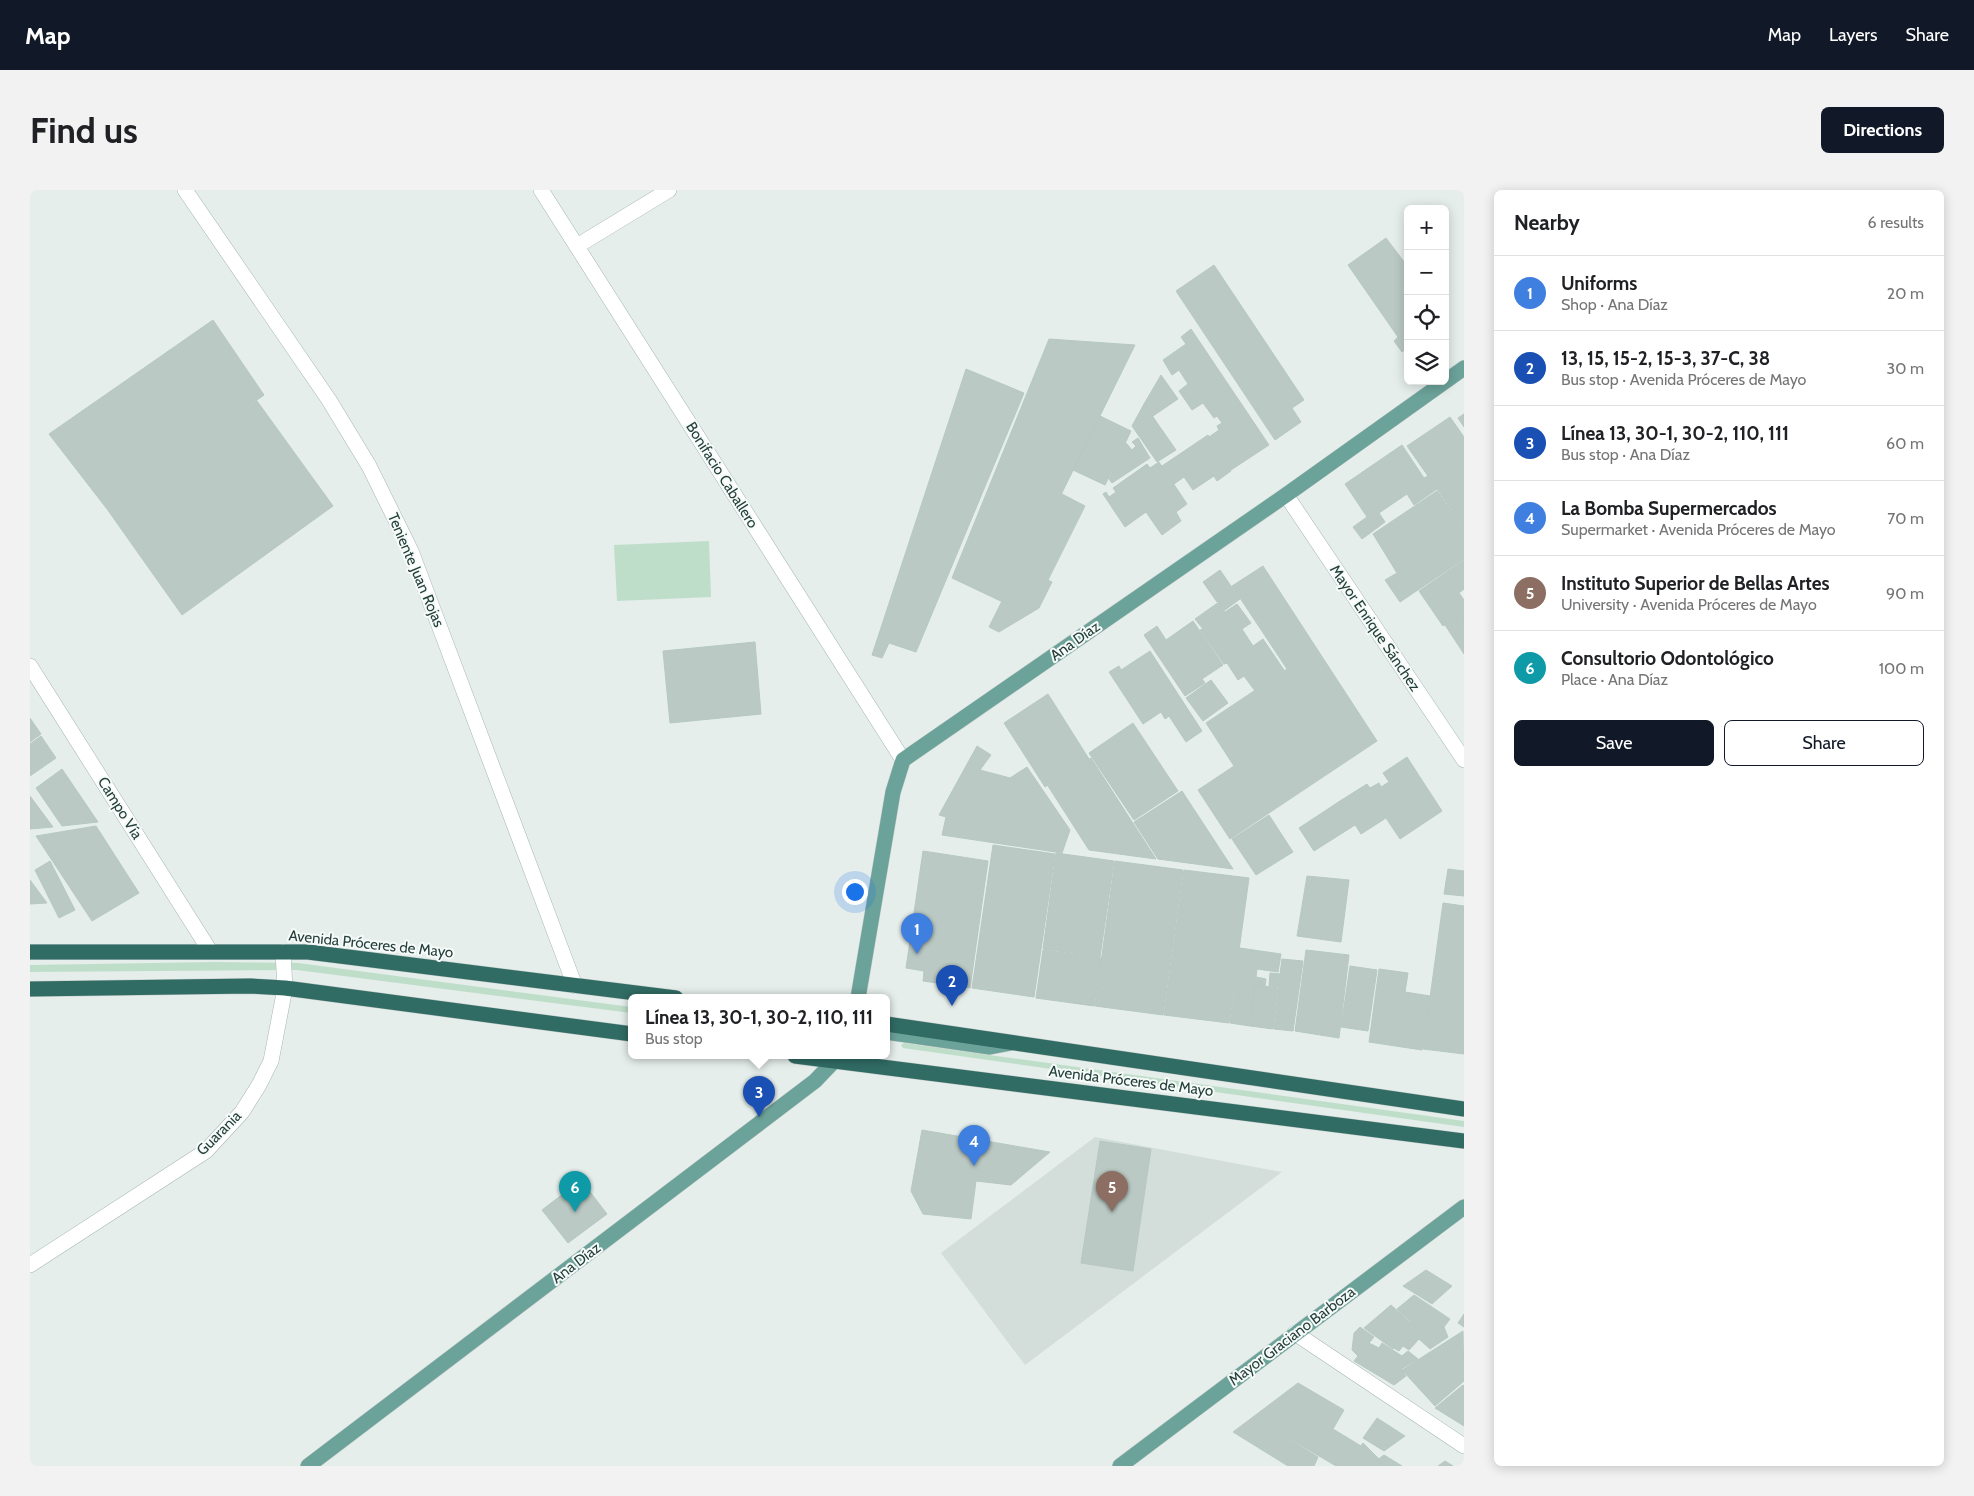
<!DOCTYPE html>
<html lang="en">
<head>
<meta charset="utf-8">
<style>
	body { margin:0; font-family:Cabin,sans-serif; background:#f2f2f2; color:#202124 }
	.controls { position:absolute; right:15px; top:15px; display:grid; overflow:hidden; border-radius:8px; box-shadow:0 2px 12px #0003 }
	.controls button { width:45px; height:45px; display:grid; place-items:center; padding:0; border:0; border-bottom:1px solid #e0e0e0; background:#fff; color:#202124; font:25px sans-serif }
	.you { position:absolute; left:824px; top:701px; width:18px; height:18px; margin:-12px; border:4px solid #fff; border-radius:50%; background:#1a73e8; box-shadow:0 0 0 8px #1a73e833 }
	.badge { display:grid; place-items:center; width:32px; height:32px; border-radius:50%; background:#111827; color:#fff; font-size:16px; font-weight:700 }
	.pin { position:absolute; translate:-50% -41px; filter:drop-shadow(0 1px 2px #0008) }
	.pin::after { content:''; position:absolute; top:26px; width:18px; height:15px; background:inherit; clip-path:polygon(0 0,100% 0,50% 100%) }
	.popup { position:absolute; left:598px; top:804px; width:262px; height:65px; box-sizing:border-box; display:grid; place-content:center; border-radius:8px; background:#fff; filter:drop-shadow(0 1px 4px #0005); font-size:16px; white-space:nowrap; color:#757577 }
	.popup b { font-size:19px; color:#202124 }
	.popup::after { content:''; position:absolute; left:50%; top:100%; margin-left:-10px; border:10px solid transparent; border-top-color:#fff }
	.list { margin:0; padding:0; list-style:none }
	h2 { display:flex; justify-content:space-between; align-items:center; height:65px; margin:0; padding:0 20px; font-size:21px }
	h2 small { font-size:16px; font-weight:400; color:#757577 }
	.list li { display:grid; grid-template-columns:32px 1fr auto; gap:15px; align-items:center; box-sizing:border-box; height:75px; padding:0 20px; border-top:1px solid #e0e0e0 }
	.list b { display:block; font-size:19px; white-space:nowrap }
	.list p { margin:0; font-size:16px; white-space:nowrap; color:#757577 }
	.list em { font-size:16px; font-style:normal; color:#757577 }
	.actions { display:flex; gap:10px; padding:15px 20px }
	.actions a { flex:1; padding:11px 0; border:1px solid #111827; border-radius:8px; text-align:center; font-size:18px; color:#111827 }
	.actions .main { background:#111827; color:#fff }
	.icon { flex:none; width:28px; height:28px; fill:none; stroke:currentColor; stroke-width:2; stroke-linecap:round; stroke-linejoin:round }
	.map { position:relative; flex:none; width:1434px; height:1276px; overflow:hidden; border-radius:8px }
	header { display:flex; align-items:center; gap:30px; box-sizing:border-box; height:70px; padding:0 25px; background:#111827; color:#fff }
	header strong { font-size:24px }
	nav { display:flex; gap:28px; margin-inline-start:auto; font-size:18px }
	.intro { display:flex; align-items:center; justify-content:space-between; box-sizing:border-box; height:120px; padding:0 30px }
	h1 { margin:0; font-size:35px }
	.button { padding:12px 22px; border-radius:8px; background:#111827; color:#fff; font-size:18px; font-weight:700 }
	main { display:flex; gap:30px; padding:0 30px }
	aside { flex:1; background:#fff; border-radius:8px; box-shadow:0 2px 12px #0003 }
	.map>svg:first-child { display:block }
	.built { fill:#d3deda }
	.green { fill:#bfdeca }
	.building { fill:#bac9c4; stroke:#b7c8c2 }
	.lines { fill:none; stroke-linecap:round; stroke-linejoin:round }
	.minor-casing { stroke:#a7b6b3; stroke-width:16 }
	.major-casing { stroke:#c2cac8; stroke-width:16 }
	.highway-casing { stroke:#c2cac8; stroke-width:16 }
	.minor { stroke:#fff; stroke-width:15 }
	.major { stroke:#6ba299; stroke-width:15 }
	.highway { stroke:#306b64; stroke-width:15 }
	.labels { text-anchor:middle; stroke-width:4; stroke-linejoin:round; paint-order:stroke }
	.street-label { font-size:15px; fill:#24403b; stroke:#f6faf8 }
</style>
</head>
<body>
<header>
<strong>Map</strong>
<nav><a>Map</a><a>Layers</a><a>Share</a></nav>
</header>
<div class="intro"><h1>Find us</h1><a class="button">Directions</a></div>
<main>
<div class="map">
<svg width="1434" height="1276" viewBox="0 0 1434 1276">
	<rect width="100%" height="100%" fill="#e5eeeb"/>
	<polygon class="built" points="1065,947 1252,982 995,1175 911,1063"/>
	<g class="green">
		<polygon points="679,351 681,407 587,411 584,355"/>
		<polygon points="184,772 268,773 601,817 601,823 267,780 0,782 0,775"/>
		<polygon points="874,853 1434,931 1434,937 873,858 871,855"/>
	</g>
	<g class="building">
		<polygon points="1356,48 1378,77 1378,85 1374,88 1378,94 1378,157 1372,162 1364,151 1368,147 1318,75"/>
		<polygon points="1184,75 1274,210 1262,218 1271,232 1245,250 1146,101"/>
		<polygon points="183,130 234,205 77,319 19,244"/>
		<polygon points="1161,139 1239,255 1201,280 1179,247 1189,240 1187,236 1192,233 1187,226 1184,228 1173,213 1162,220 1149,201 1158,194 1149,180 1142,185 1133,170 1156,154 1151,147"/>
		<polygon points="1019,149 1105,155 977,414 922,388"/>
		<polygon points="936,179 994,203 886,462 859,453 852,468 842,465"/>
		<polygon points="1131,185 1148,209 1123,226 1114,214"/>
		<polygon points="227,211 303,316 152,425 77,319"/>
		<polygon points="1114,214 1146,260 1127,272 1102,236"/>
		<polygon points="1434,224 1434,237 1428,228"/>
		<polygon points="1070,226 1101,241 1075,295 1043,280"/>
		<polygon points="1420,227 1434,247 1434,338 1377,256"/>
		<polygon points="1178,245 1201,281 1187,291 1184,286 1163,300 1154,287 1144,294 1132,276"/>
		<polygon points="1108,248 1120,268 1082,293 1079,289 1096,253 1102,260 1106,256 1102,252"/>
		<polygon points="1372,255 1394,288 1398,286 1407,299 1384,315 1377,304 1349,323 1355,332 1332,349 1323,337 1337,327 1315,294"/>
		<polygon points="1129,272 1157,314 1146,322 1151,331 1132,345 1116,322 1095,337 1073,304 1076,302 1079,307 1086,302 1083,298 1117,274 1120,278"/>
		<polygon points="1407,301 1434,339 1434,369 1370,412 1355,390 1367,383 1343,344"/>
		<polygon points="1032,304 1055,316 1018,390 1022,392 1009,418 969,442 959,437 972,411 977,414"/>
		<polygon points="1434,370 1434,399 1429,403 1434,410 1434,422 1413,436 1389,401"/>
		<polygon points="1233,376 1347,551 1200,649 1168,600 1204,576 1176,533 1257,479 1202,396"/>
		<polygon points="1190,380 1210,409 1195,420 1188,411 1187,412 1173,392"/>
		<polygon points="1189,412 1195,422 1207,414 1221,433 1212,439 1223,456 1233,449 1254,480 1225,501 1214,486 1208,490 1197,473 1194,474 1170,440 1173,439 1165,429"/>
		<polygon points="1434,422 1434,464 1415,435"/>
		<polygon points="1163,431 1193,475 1172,489 1175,493 1155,506 1114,445 1127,436 1136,450"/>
		<polygon points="725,452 731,524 640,533 633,461"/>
		<polygon points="1120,461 1172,541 1156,552 1139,526 1135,529 1131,522 1113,534 1079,482 1089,476 1091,480"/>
		<polygon points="1181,490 1198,513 1173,531 1156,508"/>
		<polygon points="1018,504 1059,569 1015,597 974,533"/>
		<polygon points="0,528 11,544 0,552"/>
		<polygon points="1103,533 1148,601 1104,630 1059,563"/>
		<polygon points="11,546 26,568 0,586 0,554"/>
		<polygon points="947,556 961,565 950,580 980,588 997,577 1040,640 1032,663 912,645 916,627 909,625"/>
		<polygon points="1377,567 1412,621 1370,649 1356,628 1331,644 1310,611 1337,594 1340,598 1349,593 1351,597 1359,592 1353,583"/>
		<polygon points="1061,568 1126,669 1059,660 1018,596"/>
		<polygon points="32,579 68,632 32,636 6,598"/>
		<polygon points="1152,601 1203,679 1128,669 1104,632"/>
		<polygon points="0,606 23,637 0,639"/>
		<polygon points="1310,611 1325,635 1284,661 1269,638"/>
		<polygon points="1239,625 1263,662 1226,685 1202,649"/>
		<polygon points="66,636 109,703 62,731 6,646"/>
		<polygon points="963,655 1025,664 1004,807 942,798"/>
		<polygon points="893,661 958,671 940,798 893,791 894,781 876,778"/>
		<polygon points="1026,663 1084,671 1070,767 1013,759"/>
		<polygon points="20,671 45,720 29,728 5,680"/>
		<polygon points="1085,671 1153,680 1133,825 1065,816"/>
		<polygon points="1418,679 1434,681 1434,706 1414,704"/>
		<polygon points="1154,680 1219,688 1199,833 1134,825"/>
		<polygon points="1277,686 1319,690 1311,752 1267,746"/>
		<polygon points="0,690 17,713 0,714"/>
		<polygon points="1413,713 1434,716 1434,864 1393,859"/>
		<polygon points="1210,758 1251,764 1248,782 1227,779 1226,787 1236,789 1235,797 1225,795 1220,836 1200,833"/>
		<polygon points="1013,760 1071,768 1064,816 1006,808"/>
		<polygon points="1276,760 1319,765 1309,848 1265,841"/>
		<polygon points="1252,769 1273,771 1263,841 1244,839 1249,797 1239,796 1240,783 1250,784"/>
		<polygon points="1320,776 1347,780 1338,841 1311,837"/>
		<polygon points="1349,779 1378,783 1375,802 1400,806 1392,860 1339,852"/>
		<polygon points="1225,795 1248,798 1243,839 1220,836"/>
		<polygon points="892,940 1020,962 981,995 946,991 941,1029 893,1024 881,1001"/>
		<polygon points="1070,951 1121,959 1103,1081 1051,1073"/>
		<polygon points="551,990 577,1024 538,1053 512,1020"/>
		<polygon points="1396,1080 1422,1096 1402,1114 1373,1096"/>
		<polygon points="1384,1105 1420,1129 1414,1137 1418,1147 1400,1159 1389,1149 1379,1160 1373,1156 1369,1161 1364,1158 1384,1135 1367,1119"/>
		<polygon points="1361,1115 1383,1135 1363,1159 1334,1138"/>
		<polygon points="1434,1124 1434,1137 1428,1133"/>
		<polygon points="1330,1137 1344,1147 1339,1153 1349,1158 1352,1153 1372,1166 1378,1161 1388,1169 1371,1179 1376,1186 1364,1195 1324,1171 1328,1166 1322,1160 1324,1143"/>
		<polygon points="1433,1141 1434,1191 1405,1216 1372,1180"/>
		<polygon points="1268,1193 1314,1220 1303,1239 1331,1256 1333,1253 1349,1269 1339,1276 1306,1276 1223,1227"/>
		<polygon points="1433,1195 1434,1196 1434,1236 1405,1218"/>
		<polygon points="1223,1227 1288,1267 1284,1276 1258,1276 1203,1242"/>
		<polygon points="1347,1228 1375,1246 1354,1261 1333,1248"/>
		<polygon points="1354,1265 1372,1276 1339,1276"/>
		<polygon points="1415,1271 1423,1276 1408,1276"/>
	</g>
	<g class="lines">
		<defs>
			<g id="minor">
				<polyline points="155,0 299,210 339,276 381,361 545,796"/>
				<polyline points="511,0 873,570"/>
				<polyline points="547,56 639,0"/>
				<polyline points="1256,305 1434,570"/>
				<polyline points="0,476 180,761"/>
				<polyline points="0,1075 176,961 212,922 229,895 241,871 255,798 253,762"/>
				<polyline points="1265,1143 1434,1256"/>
			</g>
			<g id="major">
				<polyline points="828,808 863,602 873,570 1256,305 1434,178"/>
				<polyline points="856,842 960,857 981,853"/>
				<polyline points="278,1276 785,891 809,866"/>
				<polyline points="1090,1276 1434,1017"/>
			</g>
			<g id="highway">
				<polyline points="0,762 278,762 646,808"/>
				<polyline points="0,799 220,796 255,798 602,844"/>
				<polyline points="856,834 1434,919"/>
				<polyline points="765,866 1434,951"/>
			</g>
		</defs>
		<use href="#minor" class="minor-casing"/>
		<use href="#major" class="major-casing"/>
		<use href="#highway" class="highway-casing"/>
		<use href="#minor" class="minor"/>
		<use href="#major" class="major"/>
		<use href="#highway" class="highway"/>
	</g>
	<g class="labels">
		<g class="street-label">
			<text transform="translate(692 285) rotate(58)" y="5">Bonifacio Caballero</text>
			<text transform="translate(386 380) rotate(67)" y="5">Teniente Juan Rojas</text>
			<text transform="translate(1345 438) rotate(56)" y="5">Mayor Enrique Sánchez</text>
			<text transform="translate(1045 451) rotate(-35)" y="5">Ana Díaz</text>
			<text transform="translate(90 618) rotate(58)" y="5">Campo Vía</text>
			<text transform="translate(341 754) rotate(6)" y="5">Avenida Próceres de Mayo</text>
			<text transform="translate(1101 891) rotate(7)" y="5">Avenida Próceres de Mayo</text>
			<text transform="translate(189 943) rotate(-45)" y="5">Guarania</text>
			<text transform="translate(546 1073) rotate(-37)" y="5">Ana Díaz</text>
			<text transform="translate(1262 1146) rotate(-37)" y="5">Mayor Graciano Barboza</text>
		</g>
	</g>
</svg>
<div class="controls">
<button>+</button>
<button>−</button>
<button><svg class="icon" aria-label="locate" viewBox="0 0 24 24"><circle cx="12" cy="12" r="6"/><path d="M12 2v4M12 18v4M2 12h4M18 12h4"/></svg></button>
<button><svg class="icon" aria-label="layers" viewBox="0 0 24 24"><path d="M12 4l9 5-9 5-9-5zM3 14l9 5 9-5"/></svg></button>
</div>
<div class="you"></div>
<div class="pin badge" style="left:887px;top:764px;background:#3f7fe0">1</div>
<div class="pin badge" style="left:922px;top:816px;background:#1a4fb4">2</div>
<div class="pin badge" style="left:729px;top:927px;background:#1a4fb4">3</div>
<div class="popup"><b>Línea 13, 30-1, 30-2, 110, 111</b>Bus stop</div>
<div class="pin badge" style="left:944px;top:976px;background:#3f7fe0">4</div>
<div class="pin badge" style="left:1082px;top:1022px;background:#8d6e63">5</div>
<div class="pin badge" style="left:545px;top:1022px;background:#0f9aa8">6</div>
</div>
<aside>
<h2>Nearby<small>6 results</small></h2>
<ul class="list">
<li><span class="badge" style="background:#3f7fe0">1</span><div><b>Uniforms</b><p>Shop · Ana Díaz</p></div><em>20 m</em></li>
<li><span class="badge" style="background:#1a4fb4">2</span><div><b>13, 15, 15-2, 15-3, 37-C, 38</b><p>Bus stop · Avenida Próceres de Mayo</p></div><em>30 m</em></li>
<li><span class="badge" style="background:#1a4fb4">3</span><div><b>Línea 13, 30-1, 30-2, 110, 111</b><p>Bus stop · Ana Díaz</p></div><em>60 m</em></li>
<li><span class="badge" style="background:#3f7fe0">4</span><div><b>La Bomba Supermercados</b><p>Supermarket · Avenida Próceres de Mayo</p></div><em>70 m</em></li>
<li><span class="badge" style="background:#8d6e63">5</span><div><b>Instituto Superior de Bellas Artes</b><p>University · Avenida Próceres de Mayo</p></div><em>90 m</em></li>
<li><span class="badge" style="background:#0f9aa8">6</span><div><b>Consultorio Odontológico</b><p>Place · Ana Díaz</p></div><em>100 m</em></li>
</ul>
<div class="actions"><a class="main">Save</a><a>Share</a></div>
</aside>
</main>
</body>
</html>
